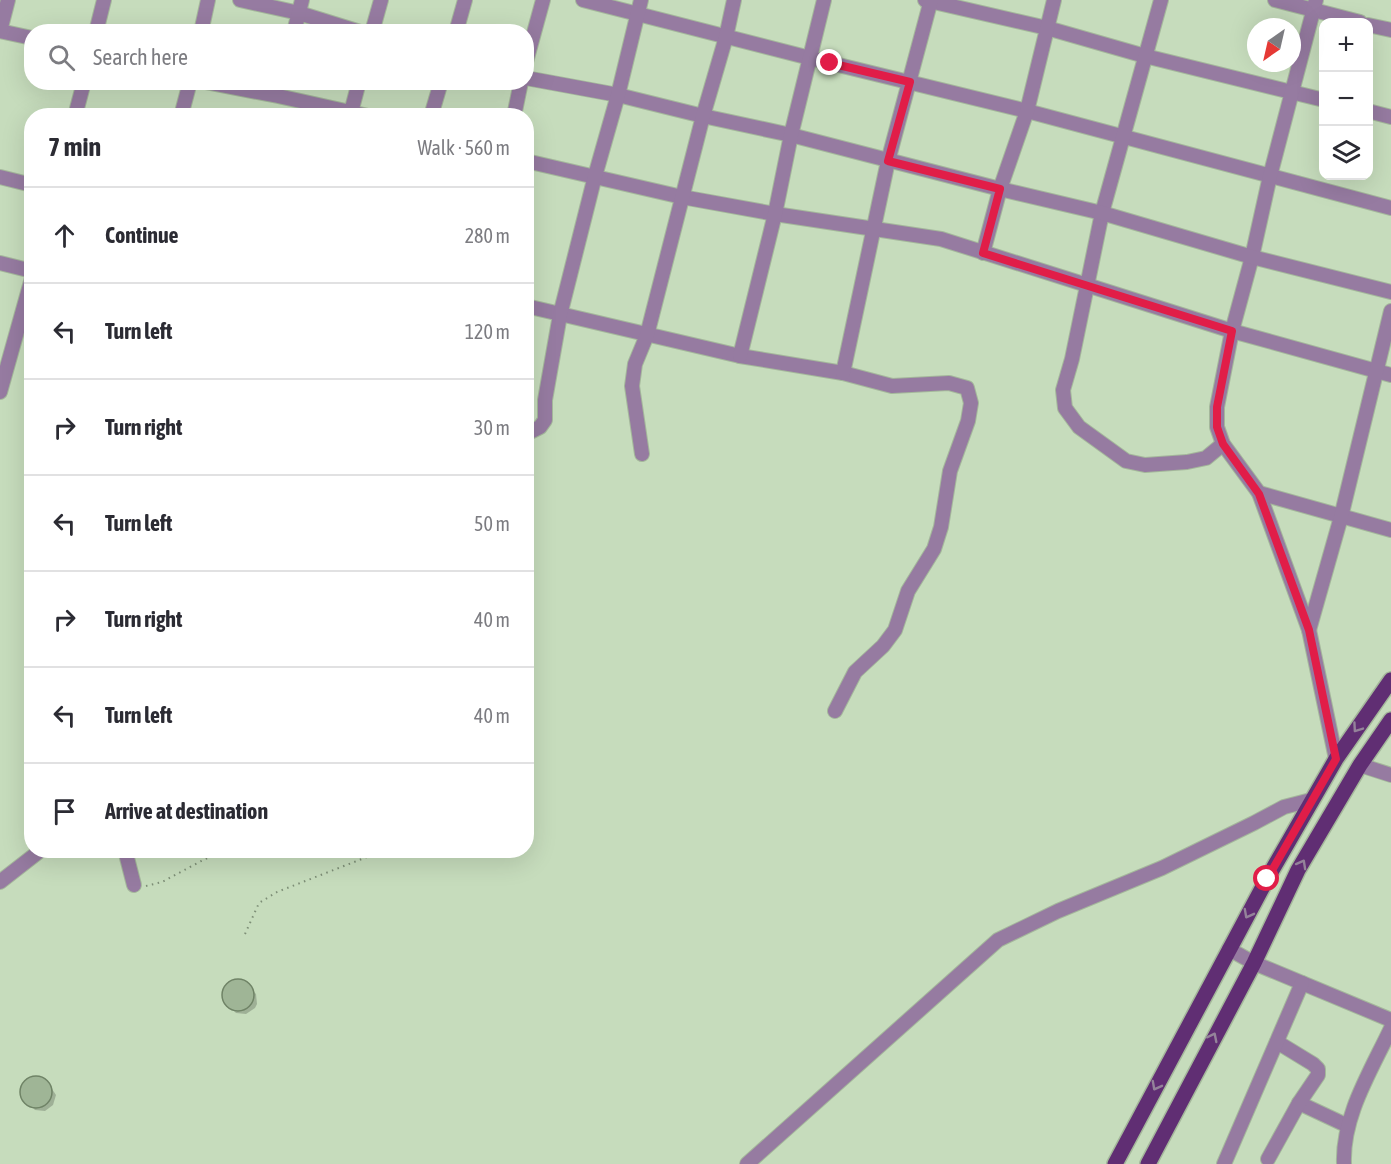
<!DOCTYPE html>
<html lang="en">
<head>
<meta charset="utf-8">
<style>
	body { margin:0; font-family:"Asap Condensed",sans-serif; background:#f2f2f3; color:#2b2b33 }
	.controls { position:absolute; right:18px; top:18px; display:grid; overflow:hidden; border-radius:12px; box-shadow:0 6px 24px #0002 }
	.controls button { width:54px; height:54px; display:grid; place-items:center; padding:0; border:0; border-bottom:2px solid #e1e1e2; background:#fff; color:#2b2b33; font:30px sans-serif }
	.compass { position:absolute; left:1247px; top:18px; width:54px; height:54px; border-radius:50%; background:#fff; box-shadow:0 6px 24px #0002; rotate:214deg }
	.stop { position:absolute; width:18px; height:18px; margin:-14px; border:4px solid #e11d48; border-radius:50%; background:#fff }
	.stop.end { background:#e11d48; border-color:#fff; box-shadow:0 2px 6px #0008 }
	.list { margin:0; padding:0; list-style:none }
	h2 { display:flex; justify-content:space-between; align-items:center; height:78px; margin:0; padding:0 24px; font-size:26px }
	h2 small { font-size:20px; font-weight:400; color:#7c7c81 }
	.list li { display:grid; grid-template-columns:39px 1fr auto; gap:18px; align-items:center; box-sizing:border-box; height:96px; padding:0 24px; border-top:2px solid #e1e1e2 }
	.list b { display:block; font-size:22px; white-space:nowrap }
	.list em { font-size:20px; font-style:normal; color:#7c7c81 }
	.icon { flex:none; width:33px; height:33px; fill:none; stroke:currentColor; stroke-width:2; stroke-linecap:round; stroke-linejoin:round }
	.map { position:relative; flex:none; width:1391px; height:1164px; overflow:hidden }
	.search { position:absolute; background:#fff; box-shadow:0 6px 24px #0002; left:24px; top:24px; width:510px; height:66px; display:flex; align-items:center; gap:15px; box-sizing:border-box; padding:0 21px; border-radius:24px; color:#7c7c81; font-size:22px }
	.panel { position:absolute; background:#fff; box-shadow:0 6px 24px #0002; left:24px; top:108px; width:510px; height:750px; border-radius:24px }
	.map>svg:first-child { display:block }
	.shadow { fill:#0003 }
	.building { fill:#9fb596; stroke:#6f8366; stroke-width:1.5 }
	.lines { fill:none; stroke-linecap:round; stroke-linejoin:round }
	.minor-casing { stroke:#a4b79b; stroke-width:16 }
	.major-casing { stroke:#a4b79b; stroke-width:18 }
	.path { stroke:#7d8e76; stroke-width:2; stroke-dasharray:1.5 4.5; stroke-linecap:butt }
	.minor { stroke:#967ba1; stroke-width:14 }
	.major { stroke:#602e73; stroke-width:15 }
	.oneway { stroke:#94839a }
	.route { stroke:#e11d48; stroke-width:8 }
</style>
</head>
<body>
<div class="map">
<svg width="1391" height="1164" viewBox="0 0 1391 1164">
	<rect width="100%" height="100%" fill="#c6dcbc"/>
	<g class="shadow">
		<polygon points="234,981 244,982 256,994 257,1004 255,1008 246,1014 236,1013 224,1001 223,997 225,987"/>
		<polygon points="38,1077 42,1079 50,1086 56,1095 53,1105 45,1111 35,1110 23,1098 22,1088 28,1080"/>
	</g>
	<g class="building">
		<circle cx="238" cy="995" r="16"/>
		<circle cx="36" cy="1092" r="16"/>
	</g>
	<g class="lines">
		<defs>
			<g id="minor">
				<polyline points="240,0 299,13 360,32"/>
				<polyline points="583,0 810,58 1027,111 1391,208"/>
				<polyline points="925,0 1047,28 1145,56 1324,100"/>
				<polyline points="1161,0 1102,213 1072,359 1063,390 1065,408 1079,427 1126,461 1145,465 1187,462 1206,458 1223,444"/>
				<polyline points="1275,0 1360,22"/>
				<polyline points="1316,0 1270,176 1252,257 1232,331 1217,407 1217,427 1223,444 1259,493 1309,630 1336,759"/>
				<polyline points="1368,25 1391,30"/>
				<polyline points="0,31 32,38"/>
				<polyline points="0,31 8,0"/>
				<polyline points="96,32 104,0"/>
				<polyline points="201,32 208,0"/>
				<polyline points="294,32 302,0"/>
				<polyline points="372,32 381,0"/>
				<polyline points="456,32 465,0"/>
				<polyline points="526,62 543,0"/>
				<polyline points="526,78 618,95 703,116 791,135 1000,189 1102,213 1252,257 1391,292"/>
				<polyline points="205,82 278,96 368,116"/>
				<polyline points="1368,111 1391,117"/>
				<polyline points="75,116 84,82"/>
				<polyline points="181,116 190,82"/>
				<polyline points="350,116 359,82"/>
				<polyline points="431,116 441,82"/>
				<polyline points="514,116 521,82"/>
				<polyline points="526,161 682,197 775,214 941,239 1232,331 1391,375"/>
				<polyline points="0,177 32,185"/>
				<polyline points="983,253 1000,189 1027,111 1054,0"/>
				<polyline points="0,263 32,271"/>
				<polyline points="526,306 740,356 843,373 892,386 949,383 967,388 971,403 968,421 950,471 941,527 934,549 908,591 895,630 883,646 855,672 835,711"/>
				<polyline points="740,356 775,214 791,135 824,0"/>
				<polyline points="843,373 888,161 931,0"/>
				<polyline points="0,392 32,278"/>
				<polyline points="526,434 540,427 545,420 545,400 560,315 595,176 618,95 641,0"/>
				<polyline points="642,454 632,386 635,364 647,335 703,116 726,37 734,0"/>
				<polyline points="1259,493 1391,530"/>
				<polyline points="1309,630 1341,517 1391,311"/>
				<polyline points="1360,765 1391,775"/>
				<polyline points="125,850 134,885"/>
				<polyline points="0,882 41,850"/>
				<polyline points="1229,949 1254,963 1391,1020"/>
				<polyline points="1299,1103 1348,1126"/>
				<polyline points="1268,1159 1299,1103 1318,1075 1318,1069 1313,1064 1277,1042"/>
				<polyline points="747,1164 998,940 1058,911 1162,868 1254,823 1284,807 1311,800"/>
				<polyline points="1224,1164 1302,983"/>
				<path d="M 1344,1164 C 1342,1116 1371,1071 1391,1028"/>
			</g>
			<g id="major">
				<polyline points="1115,1164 1267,879 1336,759 1391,680"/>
				<polyline points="1148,1164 1254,963 1298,870 1360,765 1391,720"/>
			</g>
		</defs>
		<use href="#minor" class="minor-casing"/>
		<use href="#major" class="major-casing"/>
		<g class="path">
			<polyline points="146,886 162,882 205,859 230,850"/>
			<polyline points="245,934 259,903 277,892 385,850"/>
		</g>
		<use href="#minor" class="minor"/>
		<use href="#major" class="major"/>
	</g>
	<defs><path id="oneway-chevron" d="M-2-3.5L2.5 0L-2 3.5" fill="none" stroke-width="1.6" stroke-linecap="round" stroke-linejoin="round" transform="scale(1.5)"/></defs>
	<g class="oneway">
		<use href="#oneway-chevron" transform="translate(1357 728) rotate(125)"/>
		<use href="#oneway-chevron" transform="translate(1302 864) rotate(-61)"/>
		<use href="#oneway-chevron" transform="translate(1248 914) rotate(118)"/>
		<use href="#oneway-chevron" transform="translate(1213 1037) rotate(-63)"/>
		<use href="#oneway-chevron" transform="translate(1156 1086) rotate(118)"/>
	</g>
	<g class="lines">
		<polyline class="route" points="830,63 910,82 888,161 1000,189 983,253 1232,331 1217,407 1217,427 1223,444 1259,494 1309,630 1336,759 1267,879"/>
	</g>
</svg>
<div class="controls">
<button>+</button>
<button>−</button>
<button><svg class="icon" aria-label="layers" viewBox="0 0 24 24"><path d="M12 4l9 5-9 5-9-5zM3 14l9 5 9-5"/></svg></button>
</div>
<svg class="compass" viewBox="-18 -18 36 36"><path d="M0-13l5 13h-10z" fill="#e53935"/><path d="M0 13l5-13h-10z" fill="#7c7c81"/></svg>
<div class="stop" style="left:1267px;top:879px"></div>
<div class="stop end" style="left:830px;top:63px"></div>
<div class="search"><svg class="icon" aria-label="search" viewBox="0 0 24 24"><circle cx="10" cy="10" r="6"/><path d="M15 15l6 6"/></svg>Search here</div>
<section class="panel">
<h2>7 min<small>Walk · 560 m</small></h2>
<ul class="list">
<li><svg class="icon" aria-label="ahead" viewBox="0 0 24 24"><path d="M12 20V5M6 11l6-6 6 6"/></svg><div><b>Continue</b></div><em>280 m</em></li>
<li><svg class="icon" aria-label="left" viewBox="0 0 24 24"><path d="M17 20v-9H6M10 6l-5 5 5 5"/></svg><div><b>Turn left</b></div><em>120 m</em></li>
<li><svg class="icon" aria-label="right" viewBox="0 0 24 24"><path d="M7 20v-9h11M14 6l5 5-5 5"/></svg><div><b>Turn right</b></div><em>30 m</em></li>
<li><svg class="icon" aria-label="left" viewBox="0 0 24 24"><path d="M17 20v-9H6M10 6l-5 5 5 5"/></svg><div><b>Turn left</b></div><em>50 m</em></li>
<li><svg class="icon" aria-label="right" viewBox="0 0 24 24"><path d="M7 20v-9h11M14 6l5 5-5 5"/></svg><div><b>Turn right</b></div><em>40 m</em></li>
<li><svg class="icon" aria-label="left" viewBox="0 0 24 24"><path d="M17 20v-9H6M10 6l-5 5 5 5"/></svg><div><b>Turn left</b></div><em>40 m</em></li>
<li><svg class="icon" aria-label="arrive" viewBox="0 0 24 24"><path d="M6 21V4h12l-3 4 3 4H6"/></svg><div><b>Arrive at destination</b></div></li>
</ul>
</section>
</div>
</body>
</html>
